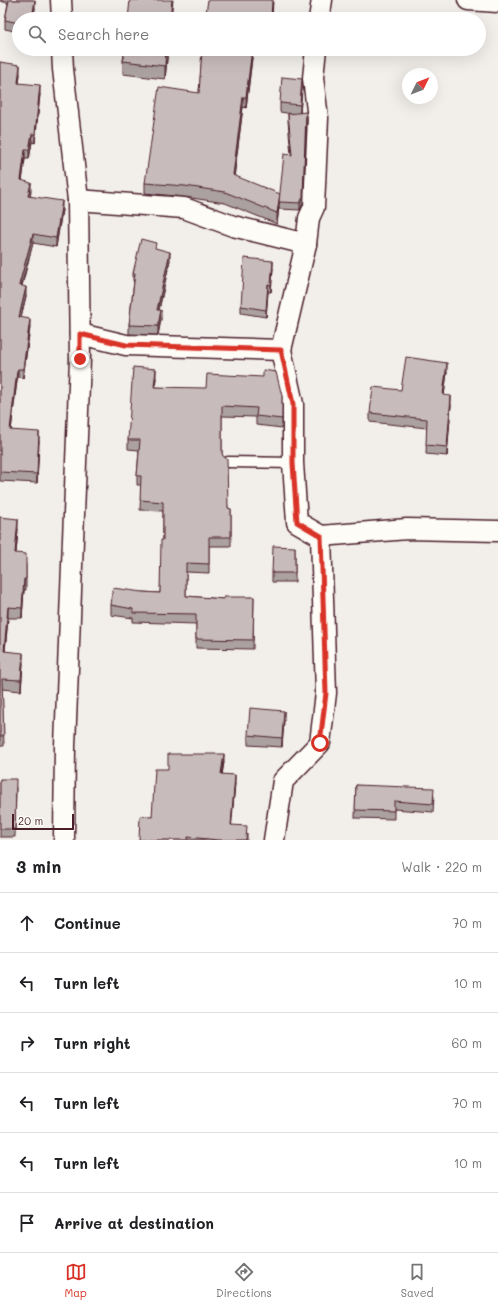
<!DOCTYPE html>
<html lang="en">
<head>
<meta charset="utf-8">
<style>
	body { margin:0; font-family:Mali,sans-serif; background:#f2f2f2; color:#202124 }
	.compass { position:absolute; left:402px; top:68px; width:36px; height:36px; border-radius:50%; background:#fff; box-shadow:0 4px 16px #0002; rotate:47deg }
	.scale { position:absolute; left:12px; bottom:10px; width:62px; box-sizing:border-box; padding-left:4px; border:2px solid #4a1f2b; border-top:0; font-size:11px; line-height:14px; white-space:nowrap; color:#4a1f2b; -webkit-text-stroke:3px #fdfcf7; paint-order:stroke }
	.stop { position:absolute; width:12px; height:12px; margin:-9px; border:3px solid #d93025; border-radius:50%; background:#fff }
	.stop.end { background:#d93025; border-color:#fff; box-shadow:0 1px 4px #0008 }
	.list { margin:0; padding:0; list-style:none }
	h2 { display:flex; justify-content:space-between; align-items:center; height:52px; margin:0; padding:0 16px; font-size:17px }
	h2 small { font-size:13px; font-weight:400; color:#757577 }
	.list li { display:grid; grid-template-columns:26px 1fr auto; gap:12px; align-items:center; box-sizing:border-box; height:60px; padding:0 16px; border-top:1px solid #e0e0e0 }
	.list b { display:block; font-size:15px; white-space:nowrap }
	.list em { font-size:13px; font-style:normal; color:#757577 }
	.icon { flex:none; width:22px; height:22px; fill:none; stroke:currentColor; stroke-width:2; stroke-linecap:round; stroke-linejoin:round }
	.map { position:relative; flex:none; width:498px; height:840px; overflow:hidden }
	.search { position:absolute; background:#fff; box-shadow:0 4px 16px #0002; left:12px; right:12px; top:12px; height:44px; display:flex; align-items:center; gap:10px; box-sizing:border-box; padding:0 14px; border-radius:22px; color:#757577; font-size:15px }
	.sheet { height:412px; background:#fff }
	nav { display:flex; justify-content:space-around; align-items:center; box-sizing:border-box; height:56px; border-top:1px solid #e0e0e0; background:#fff; font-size:11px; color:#757577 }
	nav a { display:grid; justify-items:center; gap:2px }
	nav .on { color:#d93025 }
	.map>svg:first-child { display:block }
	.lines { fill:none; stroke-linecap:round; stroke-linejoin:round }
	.lane-casing { stroke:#4a1f2b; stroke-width:13 }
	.street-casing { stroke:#4a1f2b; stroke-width:23 }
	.lane { stroke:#fdfcf7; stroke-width:10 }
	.street { stroke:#fdfcf7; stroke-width:20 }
	.wall { fill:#aca1a1; stroke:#4a1f2b }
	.shaded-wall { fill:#8c8383; stroke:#4a1f2b }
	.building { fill:#c8bbbb; stroke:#4a1f2b }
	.route { stroke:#d93025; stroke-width:5 }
</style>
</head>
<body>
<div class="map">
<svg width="498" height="840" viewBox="0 0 498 840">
	<rect width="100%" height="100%" fill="#f2efeb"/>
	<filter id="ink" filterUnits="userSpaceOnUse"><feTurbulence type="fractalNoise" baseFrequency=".025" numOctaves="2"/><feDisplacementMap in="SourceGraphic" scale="8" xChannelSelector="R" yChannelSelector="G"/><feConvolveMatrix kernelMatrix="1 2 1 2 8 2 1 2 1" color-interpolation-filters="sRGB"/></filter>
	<g filter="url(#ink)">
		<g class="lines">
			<defs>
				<polyline id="lane" points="228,462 293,463"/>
				<g id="street">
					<polyline points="61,0 62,19"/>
					<polyline points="468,0 498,2"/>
					<polyline points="319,19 322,0"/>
					<polyline points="62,49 63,69 78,200 80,359 65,746 64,840"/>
					<polyline points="78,200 184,208 233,226 306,244 309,218 314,207 318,118 313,78 316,49"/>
					<polyline points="80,334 126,345 281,350"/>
					<polyline points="321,536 407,529 498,531"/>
					<polyline points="274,840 283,781 320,743 326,693 321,536 297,522 293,463 293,404 281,350 306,244"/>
				</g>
			</defs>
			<use href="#lane" class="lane-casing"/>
			<use href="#street" class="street-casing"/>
			<use href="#lane" class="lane"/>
			<use href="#street" class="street"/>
		</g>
		<g class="wall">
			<polygon points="0,0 33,0 35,9 33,19 19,19 19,32 5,29 5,20 8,3 0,1"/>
			<polygon points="125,49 168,49 165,79 123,74 123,61"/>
			<polygon points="201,49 256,49 256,51 253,50 246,108 243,107 234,176 280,199 291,155 288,121 288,114 293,114 280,112 280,103 302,88 300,113 306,119 303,204 300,210 279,209 279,207 277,224 225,203 185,197 145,193 145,183 199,93 202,54"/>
			<polygon points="0,62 20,74 19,83 40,94 35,143 32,142 29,159 25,159 22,181 31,192 30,196 62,210 56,247 33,243 22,286 26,296 21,317 30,327 23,378 18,377 17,380 11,430 39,441 37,483 0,481"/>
			<polygon points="156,249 170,260 159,310 161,319 158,335 129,334 129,325 134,281 133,281 133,273"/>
			<polygon points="273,268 271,292 268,292 266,317 241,313 241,306"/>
			<polygon points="447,372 444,395 451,405 447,456 426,454 427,428 370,422 370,413 401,390"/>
			<polygon points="156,378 155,387 282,396 282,428 256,425 256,417 222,416 222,454 228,508 231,509 231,546 209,546 209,573 186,572 186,596 224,599 254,597 253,649 196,648 196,624 133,622 133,618 111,615 111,605 142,592 160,593 163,540 163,511 140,510 141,485 137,485 137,476 139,450 128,449 128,440"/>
			<polygon points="0,517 18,529 16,553 26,564 26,590 24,590 22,618 8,618 5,651 23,663 21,691 2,689 4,746 0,746"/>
			<polygon points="295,547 295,582 272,582 272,573"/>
			<polygon points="284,720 282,747 248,745 248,735"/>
			<polygon points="224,762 222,774 235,783 231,825 247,834 247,840 139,840 152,817 168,769"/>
			<polygon points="0,779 16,787 15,837 0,837"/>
			<polygon points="356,785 434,796 433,812 394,809 394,819 355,818"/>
		</g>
		<g class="shaded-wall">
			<polygon points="35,0 35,9 33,19 32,19"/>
			<polygon points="172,0 173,0 171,19 170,19"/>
			<polygon points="273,0 272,19 271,19"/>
			<polygon points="166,49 168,49 165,79 165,66"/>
			<polygon points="252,49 253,49 246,108 246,97"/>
			<polygon points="20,65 20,74 18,92 18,83"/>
			<polygon points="302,79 302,88 300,114 300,105"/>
			<polygon points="40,85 40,94 35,143 35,134"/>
			<polygon points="243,97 243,107 233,186 233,175"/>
			<polygon points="306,112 303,204 300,210 300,203"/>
			<polygon points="32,134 32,142 29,159 29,150"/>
			<polygon points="25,150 25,159 21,189 21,180"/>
			<polygon points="31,183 31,192 28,204 28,196"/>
			<polygon points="280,194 279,207 277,224 277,213"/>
			<polygon points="62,201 62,210 56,247 56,238"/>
			<polygon points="33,234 33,243 19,294 19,285"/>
			<polygon points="170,252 170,260 157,318 157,310"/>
			<polygon points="273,261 273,268 271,292 271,285"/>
			<polygon points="268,284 268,292 266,317 266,310"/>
			<polygon points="26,287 26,296 19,325 19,317"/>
			<polygon points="161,310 161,319 158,335 158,326"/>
			<polygon points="30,319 30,327 23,378 23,369"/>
			<polygon points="447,363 447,372 443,404 443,395"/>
			<polygon points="18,369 18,377 17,380 10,439 10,430 17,371"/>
			<polygon points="156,369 156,378 154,397 154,387"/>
			<polygon points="451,396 451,405 447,456 447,447"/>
			<polygon points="39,432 39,441 37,483 37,474"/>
			<polygon points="18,519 18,529 15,564 15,553"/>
			<polygon points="24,579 24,590 22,618 22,608"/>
			<polygon points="8,607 8,618 4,662 4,651"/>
			<polygon points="23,653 23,663 21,691 21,680"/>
			<polygon points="284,711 284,720 282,747 282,738"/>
			<polygon points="224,754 224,762 221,782 221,774"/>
			<polygon points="235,775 235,783 231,832 231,825"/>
		</g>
		<g class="building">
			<polygon points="9,0 35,0 32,19 19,19 19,23 5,20"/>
			<polygon points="130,0 172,0 170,19 128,19"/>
			<polygon points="208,0 272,0 271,19 205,19"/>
			<polygon points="125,49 166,49 165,66 123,61"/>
			<polygon points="202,49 252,49 246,97 243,97 233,175 280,194 277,213 225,192 185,186 145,183 159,87 199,93"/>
			<polygon points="0,62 20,65 18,83 40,85 35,134 32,134 29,150 25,150 21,180 31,183 28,196 62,201 56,238 33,234 19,285 26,287 19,317 30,319 23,369 18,369 17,371 10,430 39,432 37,474 0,472"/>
			<polygon points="282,77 302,79 300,105 280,103"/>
			<polygon points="306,112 303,197 300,203 279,202 284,154 292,155 288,114"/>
			<polygon points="141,239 156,243 155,248 170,252 157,310 161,310 158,326 129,325 135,273 133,273"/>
			<polygon points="244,258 273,261 271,285 268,284 266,310 241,306"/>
			<polygon points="406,357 447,363 443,395 451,396 447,447 426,445 427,419 370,413 373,387 401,390"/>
			<polygon points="133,367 156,369 154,387 206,388 207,374 263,377 263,370 276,372 282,396 282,419 256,416 257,408 222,406 222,453 223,456 227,459 228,508 231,509 231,537 209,537 209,564 186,563 186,596 224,599 224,597 254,597 253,640 196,639 196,614 133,613 133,609 111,605 113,588 142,592 160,593 161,540 163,540 163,502 140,500 141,476 137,476 140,440 128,440"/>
			<polygon points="0,517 18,519 15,553 26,554 26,579 24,579 22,608 8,607 4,651 23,653 21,680 2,679 4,736 0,736"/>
			<polygon points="273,546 295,547 295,573 272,573"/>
			<polygon points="250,708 284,711 282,738 248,735"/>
			<polygon points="168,754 224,754 221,774 235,775 231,825 247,826 246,840 218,840 188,837 188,840 139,840 140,816 152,817 155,769 168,769"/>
			<polygon points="0,779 16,779 15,829 0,829"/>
			<polygon points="356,785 434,788 433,804 394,801 394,811 355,810"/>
		</g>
	</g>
	<g class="lines" filter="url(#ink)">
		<polyline class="route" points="80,359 80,334 126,345 281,350 293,404 293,463 297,522 321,536 326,693 320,743"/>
	</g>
</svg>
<svg class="compass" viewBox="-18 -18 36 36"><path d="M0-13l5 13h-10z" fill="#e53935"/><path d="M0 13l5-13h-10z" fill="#757577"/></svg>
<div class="scale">20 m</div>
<div class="stop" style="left:320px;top:743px"></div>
<div class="stop end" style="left:80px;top:359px"></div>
<div class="search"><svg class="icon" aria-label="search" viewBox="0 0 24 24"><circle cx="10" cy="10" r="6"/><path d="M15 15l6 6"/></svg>Search here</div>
</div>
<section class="sheet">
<h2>3 min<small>Walk · 220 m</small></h2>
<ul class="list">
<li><svg class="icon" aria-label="ahead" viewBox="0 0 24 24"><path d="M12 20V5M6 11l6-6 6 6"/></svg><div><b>Continue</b></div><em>70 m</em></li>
<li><svg class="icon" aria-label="left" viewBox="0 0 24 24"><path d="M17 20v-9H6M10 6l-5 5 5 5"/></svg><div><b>Turn left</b></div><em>10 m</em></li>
<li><svg class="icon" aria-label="right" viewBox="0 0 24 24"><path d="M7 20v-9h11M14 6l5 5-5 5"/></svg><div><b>Turn right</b></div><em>60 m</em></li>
<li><svg class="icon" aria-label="left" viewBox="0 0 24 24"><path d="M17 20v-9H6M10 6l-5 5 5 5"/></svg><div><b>Turn left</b></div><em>70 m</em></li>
<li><svg class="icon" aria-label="left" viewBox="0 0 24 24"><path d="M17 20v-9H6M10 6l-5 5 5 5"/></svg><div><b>Turn left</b></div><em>10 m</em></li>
<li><svg class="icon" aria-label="arrive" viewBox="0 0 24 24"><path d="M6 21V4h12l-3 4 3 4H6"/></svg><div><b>Arrive at destination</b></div></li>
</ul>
</section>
<nav>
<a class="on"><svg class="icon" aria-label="map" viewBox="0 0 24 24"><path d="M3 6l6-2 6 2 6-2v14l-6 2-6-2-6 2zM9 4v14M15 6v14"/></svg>Map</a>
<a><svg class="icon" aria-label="directions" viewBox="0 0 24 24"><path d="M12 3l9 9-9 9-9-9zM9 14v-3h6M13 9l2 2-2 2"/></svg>Directions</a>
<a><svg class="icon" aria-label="saved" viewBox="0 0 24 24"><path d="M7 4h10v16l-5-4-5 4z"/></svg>Saved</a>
</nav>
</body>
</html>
